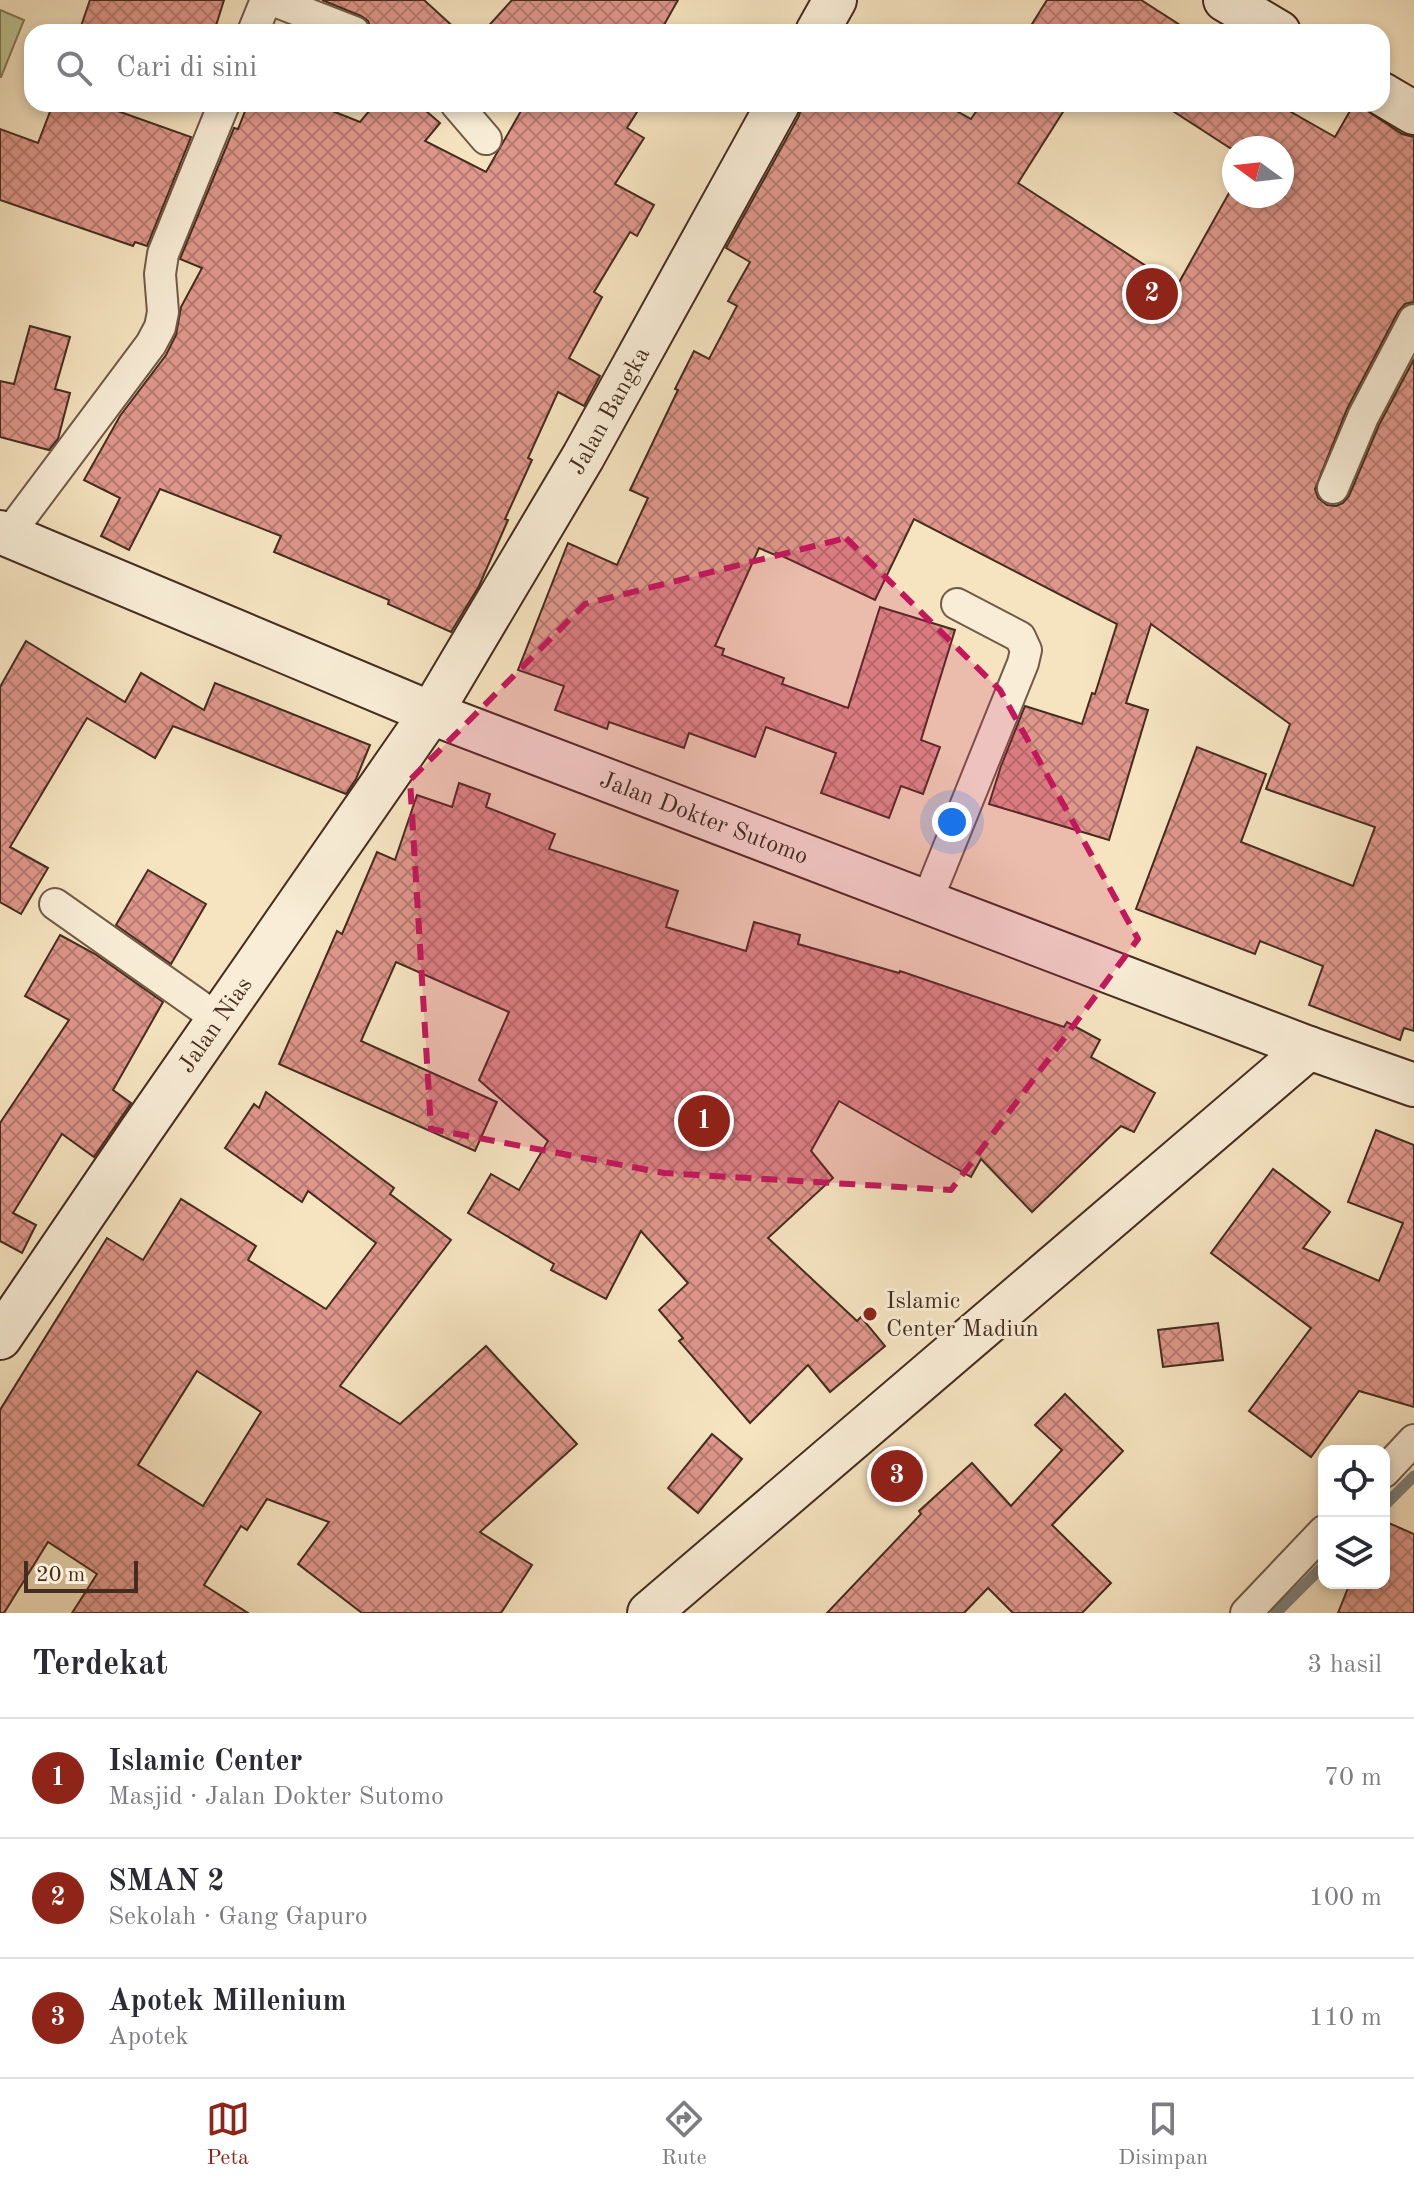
<!DOCTYPE html>
<html lang="id">
<head>
<meta charset="utf-8">
<style>
	body { margin:0; font-family:"Old Standard TT",serif; background:#f7f7f7; color:#2b2b33 }
	.controls { position:absolute; right:24px; bottom:24px; display:grid; overflow:hidden; border-radius:16px; box-shadow:0 4px 12px #0003 }
	.controls button { width:72px; height:72px; display:grid; place-items:center; padding:0; border:0; border-bottom:2px solid #e1e1e2; background:#fff; color:#2b2b33; font:40px sans-serif }
	.compass { position:absolute; left:1222px; top:136px; width:72px; height:72px; border-radius:50%; background:#fff; box-shadow:0 4px 12px #0003; rotate:285deg }
	.scale { position:absolute; left:24px; bottom:20px; width:114px; box-sizing:border-box; padding-left:8px; border:4px solid #452c1e; border-top:0; font-size:22px; line-height:28px; white-space:nowrap; color:#452c1e; -webkit-text-stroke:6px #f9edd7; paint-order:stroke }
	.you { position:absolute; left:952px; top:822px; width:28px; height:28px; margin:-20px; border:6px solid #fff; border-radius:50%; background:#1a73e8; box-shadow:0 0 0 12px #1a73e833 }
	.badge { display:grid; place-items:center; width:52px; height:52px; border-radius:50%; background:#8f2418; color:#fff; font-size:26px; font-weight:700 }
	.pin { position:absolute; translate:-50% -50%; border:4px solid #fff; box-shadow:0 2px 8px #0006 }
	.list { margin:0; padding:0; list-style:none }
	h2 { display:flex; justify-content:space-between; align-items:center; height:104px; margin:0; padding:0 32px; font-size:34px }
	h2 small { font-size:26px; font-weight:400; color:#7c7c81 }
	.list li { display:grid; grid-template-columns:52px 1fr auto; gap:24px; align-items:center; box-sizing:border-box; height:120px; padding:0 32px; border-top:2px solid #e1e1e2 }
	.list b { display:block; font-size:30px; white-space:nowrap }
	.list p { margin:0; font-size:26px; white-space:nowrap; color:#7c7c81 }
	.list em { font-size:26px; font-style:normal; color:#7c7c81 }
	.icon { flex:none; width:44px; height:44px; fill:none; stroke:currentColor; stroke-width:2; stroke-linecap:round; stroke-linejoin:round }
	.map { position:relative; flex:none; width:1414px; height:1613px; overflow:hidden }
	.search { position:absolute; background:#fff; box-shadow:0 4px 12px #0003; left:24px; right:24px; top:24px; height:88px; display:flex; align-items:center; gap:20px; box-sizing:border-box; padding:0 28px; border-radius:24px; color:#7c7c81; font-size:30px }
	.sheet { height:464px; background:#fff }
	nav { display:flex; justify-content:space-around; align-items:center; box-sizing:border-box; height:112px; border-top:2px solid #e1e1e2; background:#fff; font-size:22px; color:#7c7c81 }
	nav a { display:grid; justify-items:center; gap:4px }
	nav .on { color:#8f2418 }
	.map>svg:first-child { display:block }
	.park { fill:#bec492; stroke:#827858; stroke-width:2 }
	.lines { fill:none; stroke-linecap:round; stroke-linejoin:round }
	.stream { stroke:#7c827d; stroke-width:11 }
	.building { fill:url(#building-cross-hatch); stroke:#452c1e; stroke-width:2; fill-rule:evenodd }
	.street-casing { stroke:#715a47; stroke-width:34 }
	.secondary-casing { stroke:#452c1e; stroke-width:46 }
	.street { stroke:#f9edd7; stroke-width:30 }
	.secondary { stroke:#f9edd7; stroke-width:42 }
	.marked { fill:#c2185b; fill-opacity:0.2; stroke:#c2185b; stroke-width:6; stroke-dasharray:16 10; stroke-linejoin:round }
	.poi-dot { fill:#8f2418; stroke:#f9edd7; stroke-width:3 }
	.labels { text-anchor:middle; stroke-width:6; stroke-linejoin:round; paint-order:stroke }
	.street-label { font-size:24px; fill:#452c1e; stroke:#f9edd7 }
	.poi-label { font-size:24px; fill:#452c1e; stroke:#f9edd7; text-anchor:start }
</style>
</head>
<body>
<div class="map">
<svg width="1414" height="1613" viewBox="0 0 1414 1613">
	<defs>
		<pattern id="building-cross-hatch" width="8" height="8" patternUnits="userSpaceOnUse" patternTransform="scale(2)"><rect width="8" height="8" fill="#df978b"/><path d="M0 0l8 8M0 8l8-8" fill="none" stroke="#b77b71"/></pattern>
	</defs>
	<rect width="100%" height="100%" fill="#f6e4c1"/>
	<filter id="stains"><feTurbulence type="fractalNoise" baseFrequency=".0025" numOctaves="4"/><feColorMatrix values="0 0 0 0 .2 0 0 0 0 .09 0 0 0 0 .02 0 0 0 .5 -.17"/></filter>
	<radialGradient id="worn" r=".72"><stop offset=".6" stop-color="#630" stop-opacity="0"/><stop offset="1" stop-color="#630" stop-opacity=".3"/></radialGradient>
	<polygon class="park" points="0,10 24,20 1,77 0,77"/>
	<g class="lines">
		<g class="stream">
			<polyline points="1384,1506 1414,1476"/>
			<polyline points="1276,1613 1324,1565"/>
		</g>
	</g>
	<g class="building">
		<polygon points="90,0 224,0 214,32 79,32"/>
		<polygon points="322,0 424,0 459,32 372,32 368,21 361,16"/>
		<polygon points="512,0 678,0 660,32 483,32"/>
		<polygon points="1047,0 1141,0 1191,32 1027,32"/>
		<polygon points="53,104 98,104 191,137 147,246 135,242 133,246 0,200 0,129 38,143"/>
		<polygon points="248,104 315,104 360,122 375,104 418,104 440,123 425,141 486,172 525,104 642,104 627,128 644,138 615,184 654,205 637,236 630,232 594,292 602,297 569,358 600,376 584,406 558,392 528,458 532,460 505,519 508,520 479,586 451,632 388,604 389,600 274,552 281,536 160,489 129,550 101,536 120,498 84,480 120,416 166,355 176,335 181,307 202,268 180,259 234,128 238,129"/>
		<polygon points="802,104 944,104 971,119 981,104 1068,104 1018,183 1177,286 1234,184 1234,196 1282,196 1282,148 1230,148 1162,104 1277,104 1335,137 1354,104 1357,104 1402,134 1414,137 1414,302 1405,304 1398,312 1347,409 1315,489 1318,498 1327,505 1336,506 1343,503 1349,496 1379,425 1414,359 1414,1031 1404,1028 1400,1040 1309,1005 1323,966 1260,941 1255,954 1136,909 1197,747 1266,774 1241,842 1353,886 1375,827 1266,789 1290,724 1151,624 1126,703 1148,710 1109,840 989,804 1001,766 1025,706 1082,724 1092,693 1095,694 1117,624 914,519 875,600 776,553 775,555 759,548 715,646 724,649 722,655 784,678 782,684 848,708 880,607 955,630 921,740 940,747 923,794 901,786 889,818 821,793 836,753 766,727 755,757 689,733 684,748 609,722 607,729 555,710 564,686 518,670 568,543 617,565 648,498 630,490 678,390 675,389 694,351 709,359 737,306 728,301 750,262 726,248 799,116"/>
		<polygon points="30,326 70,337 55,389 70,393 58,439 49,450 0,437 0,381 14,384"/>
		<polygon points="26,641 125,702 141,673 204,710 215,683 370,745 356,779 346,794 173,726 155,758 87,718 10,847 48,868 21,914 0,902 0,687"/>
		<polygon points="459,783 490,794 486,807 555,834 549,849 678,891 666,927 746,951 754,922 800,935 798,944 899,973 900,971 1064,1027 1067,1022 1100,1040 1091,1057 1155,1093 1134,1132 1121,1126 1032,1212 981,1159 971,1177 839,1101 811,1151 833,1178 768,1238 857,1321 861,1317 885,1346 830,1392 808,1365 750,1423 679,1341 683,1338 659,1310 688,1283 641,1231 606,1299 551,1270 554,1264 468,1213 491,1174 519,1190 548,1141 479,1080 509,1012 396,962 361,1041 497,1102 475,1151 279,1064 337,931 342,934 377,852 395,860 417,795 452,807"/>
		<polygon points="148,870 206,904 171,964 116,925"/>
		<polygon points="60,935 95,954 163,1002 113,1090 131,1103 94,1157 62,1134 13,1213 36,1225 22,1253 0,1241 0,1123 69,1020 25,996"/>
		<path d="M 266,1092 L 394,1188 L 390,1194 L 451,1240 L 340,1386 L 400,1424 L 486,1346 L 577,1444 L 480,1532 L 532,1565 L 501,1613 L 362,1613 L 298,1564 L 329,1522 L 267,1499 L 247,1530 L 241,1526 L 204,1585 L 248,1613 L 72,1613 L 97,1574 L 48,1542 L 4,1613 L 0,1613 L 0,1410 L 107,1238 L 143,1260 L 181,1199 L 256,1246 L 248,1260 L 326,1309 L 376,1243 L 308,1191 L 302,1202 L 225,1148 L 254,1104 L 259,1108 ZM 197,1371 L 261,1412 L 203,1506 L 138,1465 Z"/>
		<polygon points="1376,1130 1414,1145 1414,1407 1359,1391 1311,1457 1249,1411 1311,1328 1211,1253 1273,1169 1330,1212 1303,1248 1379,1281 1403,1223 1348,1202"/>
		<polygon points="1218,1323 1223,1360 1163,1367 1158,1330"/>
		<polygon points="1065,1394 1123,1451 1052,1525 1111,1583 1082,1613 1013,1613 988,1588 964,1613 827,1613 921,1514 919,1511 972,1463 1011,1506 1062,1450 1035,1425"/>
		<polygon points="712,1434 742,1459 698,1513 668,1488"/>
		<polygon points="1384,1521 1414,1534 1414,1613 1338,1613 1350,1583 1384,1583"/>
	</g>
	<g class="lines">
		<defs>
			<g id="street">
				<polyline points="272,0 354,32"/>
				<polyline points="253,32 266,0"/>
				<polyline points="456,104 486,139"/>
				<polyline points="1333,488 1363,417 1414,320"/>
				<polyline points="8,535 151,344 160,327 163,312 160,274 163,254 224,104"/>
				<polyline points="927,901 1023,663 1026,650 1020,637 957,604"/>
				<polyline points="55,904 218,1019"/>
				<polyline points="1384,1472 1414,1440"/>
				<polyline points="1246,1613 1324,1531"/>
			</g>
			<g id="secondary">
				<polyline points="1225,0 1279,32"/>
				<polyline points="817,32 835,0"/>
				<polyline points="1382,94 1414,113"/>
				<path id="s1" d="M 0,532 L 431,713 L 1309,1048 L 1414,1085"/>
				<path id="s2" d="M 0,1338 L 140,1132 L 431,713 L 583,457 L 778,104"/>
				<polyline points="649,1613 1309,1048"/>
			</g>
		</defs>
		<use href="#street" class="street-casing"/>
		<use href="#secondary" class="secondary-casing"/>
		<use href="#street" class="street"/>
		<use href="#secondary" class="secondary"/>
	</g>
	<path class="marked" d="M 846,538 L 1000,690 L 1138,939 L 951,1190 L 664,1173 L 431,1129 L 410,780 L 585,604 Z"/>
	<circle class="poi-dot" cx="870" cy="1314" r="8"/>
	<g class="labels">
		<g class="street-label">
			<text dy="8" stroke="none"><textPath href="#s2" startOffset="1110">Jalan Bangka</textPath></text>
			<text dy="8" stroke="none"><textPath href="#s1" startOffset="760">Jalan Dokter Sutomo</textPath></text>
			<text dy="8" stroke="none"><textPath href="#s2" startOffset="380">Jalan Nias</textPath></text>
		</g>
		<g class="poi-label">
			<text x="886" y="1308">Islamic<tspan x="886" dy="28">Center Madiun</tspan></text>
		</g>
	</g>
	<rect width="100%" height="100%" filter="url(#stains)"/>
	<rect width="100%" height="100%" fill="url(#worn)"/>
</svg>
<div class="controls">
<button><svg class="icon" aria-label="locate" viewBox="0 0 24 24"><circle cx="12" cy="12" r="6"/><path d="M12 2v4M12 18v4M2 12h4M18 12h4"/></svg></button>
<button><svg class="icon" aria-label="layers" viewBox="0 0 24 24"><path d="M12 4l9 5-9 5-9-5zM3 14l9 5 9-5"/></svg></button>
</div>
<svg class="compass" viewBox="-18 -18 36 36"><path d="M0-13l5 13h-10z" fill="#e53935"/><path d="M0 13l5-13h-10z" fill="#7c7c81"/></svg>
<div class="scale">20 m</div>
<div class="you"></div>
<div class="pin badge" style="left:704px;top:1121px">1</div>
<div class="pin badge" style="left:1152px;top:294px">2</div>
<div class="pin badge" style="left:897px;top:1476px">3</div>
<div class="search"><svg class="icon" aria-label="search" viewBox="0 0 24 24"><circle cx="10" cy="10" r="6"/><path d="M15 15l6 6"/></svg>Cari di sini</div>
</div>
<section class="sheet">
<h2>Terdekat<small>3 hasil</small></h2>
<ul class="list">
<li><span class="badge">1</span><div><b>Islamic Center</b><p>Masjid · Jalan Dokter Sutomo</p></div><em>70 m</em></li>
<li><span class="badge">2</span><div><b>SMAN 2</b><p>Sekolah · Gang Gapuro</p></div><em>100 m</em></li>
<li><span class="badge">3</span><div><b>Apotek Millenium</b><p>Apotek</p></div><em>110 m</em></li>
</ul>
</section>
<nav>
<a class="on"><svg class="icon" aria-label="map" viewBox="0 0 24 24"><path d="M3 6l6-2 6 2 6-2v14l-6 2-6-2-6 2zM9 4v14M15 6v14"/></svg>Peta</a>
<a><svg class="icon" aria-label="directions" viewBox="0 0 24 24"><path d="M12 3l9 9-9 9-9-9zM9 14v-3h6M13 9l2 2-2 2"/></svg>Rute</a>
<a><svg class="icon" aria-label="saved" viewBox="0 0 24 24"><path d="M7 4h10v16l-5-4-5 4z"/></svg>Disimpan</a>
</nav>
</body>
</html>
